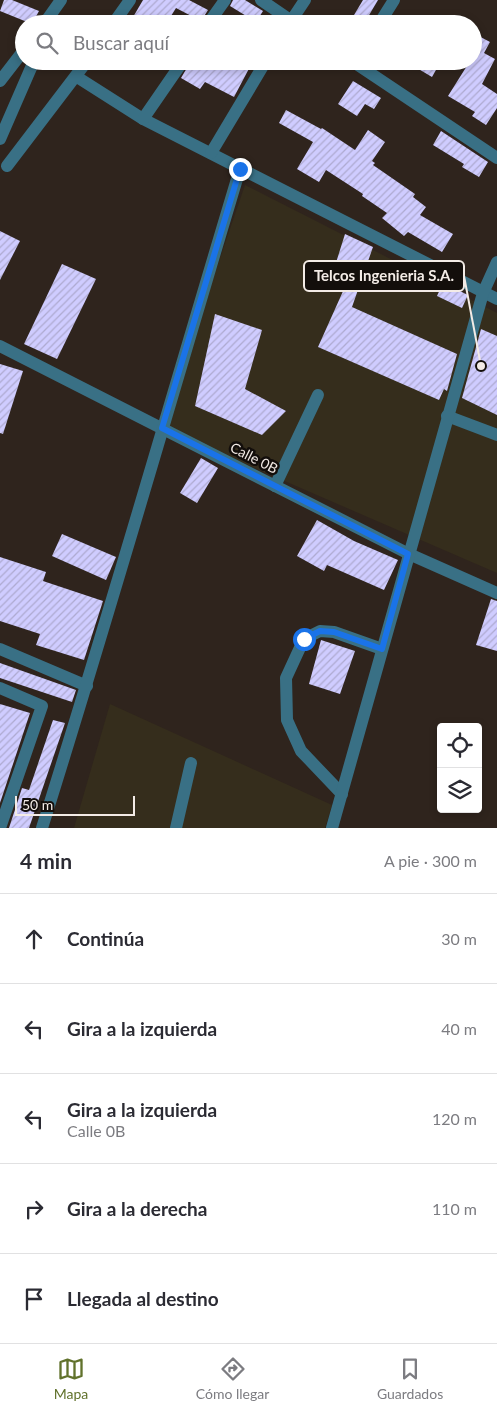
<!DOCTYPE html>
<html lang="es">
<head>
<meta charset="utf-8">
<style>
	body { margin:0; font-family:Lato,sans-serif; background:#f2f2f3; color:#2b2b33 }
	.controls { position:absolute; right:15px; bottom:15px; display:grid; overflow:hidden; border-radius:5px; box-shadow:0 2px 8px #0003 }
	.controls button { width:45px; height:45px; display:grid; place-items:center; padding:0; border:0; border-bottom:1px solid #e1e1e2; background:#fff; color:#2b2b33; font:25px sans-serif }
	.scale { position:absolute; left:15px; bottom:12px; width:120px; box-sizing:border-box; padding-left:5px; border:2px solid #f3ebe6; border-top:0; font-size:14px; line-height:18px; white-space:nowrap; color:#f3ebe6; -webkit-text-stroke:4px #130e0b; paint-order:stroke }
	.stop { position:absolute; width:15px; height:15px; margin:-11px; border:4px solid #1a73e8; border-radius:50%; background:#fff }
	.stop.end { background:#1a73e8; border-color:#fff; box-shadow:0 1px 5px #0008 }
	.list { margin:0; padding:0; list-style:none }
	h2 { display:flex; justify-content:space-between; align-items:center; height:65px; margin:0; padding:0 20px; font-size:21px }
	h2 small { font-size:16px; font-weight:400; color:#7c7c81 }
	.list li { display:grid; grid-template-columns:32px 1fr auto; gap:15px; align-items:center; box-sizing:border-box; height:90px; padding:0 20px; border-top:1px solid #e1e1e2 }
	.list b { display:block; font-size:19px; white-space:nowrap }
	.list p { margin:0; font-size:16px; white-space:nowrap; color:#7c7c81 }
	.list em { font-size:16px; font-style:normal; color:#7c7c81 }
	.icon { flex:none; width:28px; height:28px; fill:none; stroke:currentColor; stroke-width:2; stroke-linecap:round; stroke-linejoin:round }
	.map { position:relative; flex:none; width:497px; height:828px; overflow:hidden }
	.search { position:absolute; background:#fff; box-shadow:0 2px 8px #0003; left:15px; right:15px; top:15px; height:55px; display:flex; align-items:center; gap:12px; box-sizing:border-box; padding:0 18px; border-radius:28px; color:#7c7c81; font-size:19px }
	.sheet { height:515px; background:#fff }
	nav { display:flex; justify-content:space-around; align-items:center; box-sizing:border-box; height:70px; border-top:1px solid #e1e1e2; background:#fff; font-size:14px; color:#7c7c81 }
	nav a { display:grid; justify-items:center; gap:2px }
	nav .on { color:#61722c }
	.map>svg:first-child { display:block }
	.industrial { fill:#352d1c }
	.building { fill:url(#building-hatch) }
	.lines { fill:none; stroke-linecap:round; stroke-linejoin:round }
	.minor { stroke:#397085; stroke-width:12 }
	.route { stroke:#1a73e8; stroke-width:6 }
	.labels { text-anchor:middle; stroke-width:5; stroke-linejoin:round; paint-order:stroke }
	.street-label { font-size:14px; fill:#f3ebe6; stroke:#130e0b }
	.leader { fill:none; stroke:#f3ebe6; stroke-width:2 }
	.callout-dot { fill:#f3ebe6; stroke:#130e0b; stroke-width:2 }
	.callout { fill:#130e0b; stroke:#f3ebe6; stroke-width:2 }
	.callout-label { font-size:15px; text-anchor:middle; font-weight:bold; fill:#f3ebe6 }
</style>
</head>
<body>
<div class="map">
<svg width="497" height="828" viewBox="0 0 497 828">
	<defs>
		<pattern id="building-hatch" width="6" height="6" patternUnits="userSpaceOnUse" patternTransform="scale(1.25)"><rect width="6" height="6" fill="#cfccff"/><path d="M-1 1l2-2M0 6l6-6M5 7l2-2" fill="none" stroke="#aeaad0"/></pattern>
	</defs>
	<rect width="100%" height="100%" fill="#2f241d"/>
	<g class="industrial">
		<polygon points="245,185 497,313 497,573 162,428"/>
		<polygon points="110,704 332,805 325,828 74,828"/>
	</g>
	<g class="building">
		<polygon points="4,0 12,0 39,11 32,24 0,11"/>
		<polygon points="143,0 189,0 208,10 201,21 176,8 166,24 129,24"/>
		<polygon points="233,0 245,0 263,11 256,22 230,6"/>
		<polygon points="363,0 378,0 365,22 354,15"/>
		<polygon points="473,33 490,42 484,53 495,59 482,84 497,94 497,108 486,125 472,116 475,112 448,96 470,61 473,61"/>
		<polygon points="191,61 253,61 234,97 205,82 200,89 181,78"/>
		<polygon points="405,61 441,61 432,77"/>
		<polygon points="353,81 381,98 374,109 365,104 357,116 338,104"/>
		<polygon points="286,110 321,129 322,128 355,150 368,130 385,142 372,161 375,163 373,165 415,194 413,197 426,207 420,215 453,234 442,252 408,232 404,236 382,218 387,213 362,196 363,194 326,170 319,182 297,169 313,142 279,123"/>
		<polygon points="441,131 488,162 479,177 462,167 464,164 433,145"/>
		<polygon points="0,231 20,241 0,280"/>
		<polygon points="345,234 373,247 352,307 457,354 447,391 444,389 439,400 318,347 344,289 329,285"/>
		<polygon points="62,264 96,279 57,359 24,344"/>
		<polygon points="443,283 468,295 462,308 437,296"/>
		<polygon points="215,314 262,330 245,389 286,411 262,435 195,406"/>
		<polygon points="481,329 497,336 497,415 462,398"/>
		<polygon points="0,364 23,371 3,434 0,433"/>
		<polygon points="201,458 218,468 197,503 180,493"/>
		<polygon points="317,520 354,541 398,560 384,590 327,565 324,571 297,556"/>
		<polygon points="62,534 116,557 106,580 52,556"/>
		<polygon points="0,557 46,572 43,581 103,601 84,660 36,645 40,634 0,621"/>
		<polygon points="491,599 497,601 497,651 476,645"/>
		<polygon points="321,640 355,651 340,694 309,684"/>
		<polygon points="0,663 76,690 72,702 0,678"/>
		<polygon points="0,704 30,713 0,803"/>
		<polygon points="53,720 65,723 29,828 9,828 22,788 29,790"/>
	</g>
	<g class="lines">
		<g class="minor">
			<polyline points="261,0 296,24"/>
			<polyline points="44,24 61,0"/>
			<polyline points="113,24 130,0"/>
			<polyline points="208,24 225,0"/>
			<polyline points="289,24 305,0"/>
			<polyline points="379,24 394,0"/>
			<polyline points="352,61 497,158"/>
			<polyline points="77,77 143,119 497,299"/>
			<polyline points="0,81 24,50"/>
			<polyline points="143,119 183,61"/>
			<polyline points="0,139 34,61"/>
			<polyline points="211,153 266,61"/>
			<polyline points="7,166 87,61"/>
			<polyline points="0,346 409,554 497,593"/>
			<polyline points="447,416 497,435"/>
			<polyline points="275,486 318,395"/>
			<polyline points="0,649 87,686"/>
			<polyline points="0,688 42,706 0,828"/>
			<polyline points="342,794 301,751 287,720 286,678 304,639 320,631 334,632 382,649"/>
			<path d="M 42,828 C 111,609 174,388 240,169"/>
			<polyline points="176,828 191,763"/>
			<polyline points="332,828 483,293 497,262"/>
		</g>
	</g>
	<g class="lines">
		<polyline class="route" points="240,169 162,428 408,554 382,649 334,632 320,631 304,639"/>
	</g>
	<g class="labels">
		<g class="street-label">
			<text transform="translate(254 458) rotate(27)" y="5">Calle 0B</text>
		</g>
	</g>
	<path class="leader" d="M481 366L464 276"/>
	<circle class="callout-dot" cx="481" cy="366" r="5"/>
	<rect class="callout" x="304" y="261" width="160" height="30" rx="5"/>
	<g class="callout-label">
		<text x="384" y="281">Telcos Ingenieria S.A.</text>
	</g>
</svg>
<div class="controls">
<button><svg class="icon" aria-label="locate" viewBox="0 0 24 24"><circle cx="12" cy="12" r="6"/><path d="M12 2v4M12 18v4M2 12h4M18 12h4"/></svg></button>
<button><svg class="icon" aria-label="layers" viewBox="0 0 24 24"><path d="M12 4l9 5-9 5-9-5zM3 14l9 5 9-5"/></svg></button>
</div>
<div class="scale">50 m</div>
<div class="stop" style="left:304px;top:639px"></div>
<div class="stop end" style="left:240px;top:169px"></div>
<div class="search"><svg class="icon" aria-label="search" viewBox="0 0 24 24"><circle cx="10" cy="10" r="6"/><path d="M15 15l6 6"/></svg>Buscar aquí</div>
</div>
<section class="sheet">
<h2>4 min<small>A pie · 300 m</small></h2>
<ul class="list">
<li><svg class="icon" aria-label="ahead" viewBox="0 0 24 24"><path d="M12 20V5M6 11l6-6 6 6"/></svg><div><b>Continúa</b></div><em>30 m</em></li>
<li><svg class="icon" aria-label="left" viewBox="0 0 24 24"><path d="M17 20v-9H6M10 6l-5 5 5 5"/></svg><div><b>Gira a la izquierda</b></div><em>40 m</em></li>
<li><svg class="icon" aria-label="left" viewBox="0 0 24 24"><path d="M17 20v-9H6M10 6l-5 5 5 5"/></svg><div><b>Gira a la izquierda</b><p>Calle 0B</p></div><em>120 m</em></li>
<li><svg class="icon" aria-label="right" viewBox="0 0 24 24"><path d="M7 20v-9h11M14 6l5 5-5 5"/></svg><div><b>Gira a la derecha</b></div><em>110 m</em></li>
<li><svg class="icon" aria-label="arrive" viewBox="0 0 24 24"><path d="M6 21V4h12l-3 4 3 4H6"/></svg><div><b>Llegada al destino</b></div></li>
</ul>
</section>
<nav>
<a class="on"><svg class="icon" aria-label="map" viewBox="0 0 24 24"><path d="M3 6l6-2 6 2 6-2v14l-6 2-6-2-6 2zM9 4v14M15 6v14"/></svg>Mapa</a>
<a><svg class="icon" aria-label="directions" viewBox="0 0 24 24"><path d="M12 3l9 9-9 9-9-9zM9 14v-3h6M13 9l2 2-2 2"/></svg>Cómo llegar</a>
<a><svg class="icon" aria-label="saved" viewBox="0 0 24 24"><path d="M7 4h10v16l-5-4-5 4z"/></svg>Guardados</a>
</nav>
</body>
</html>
